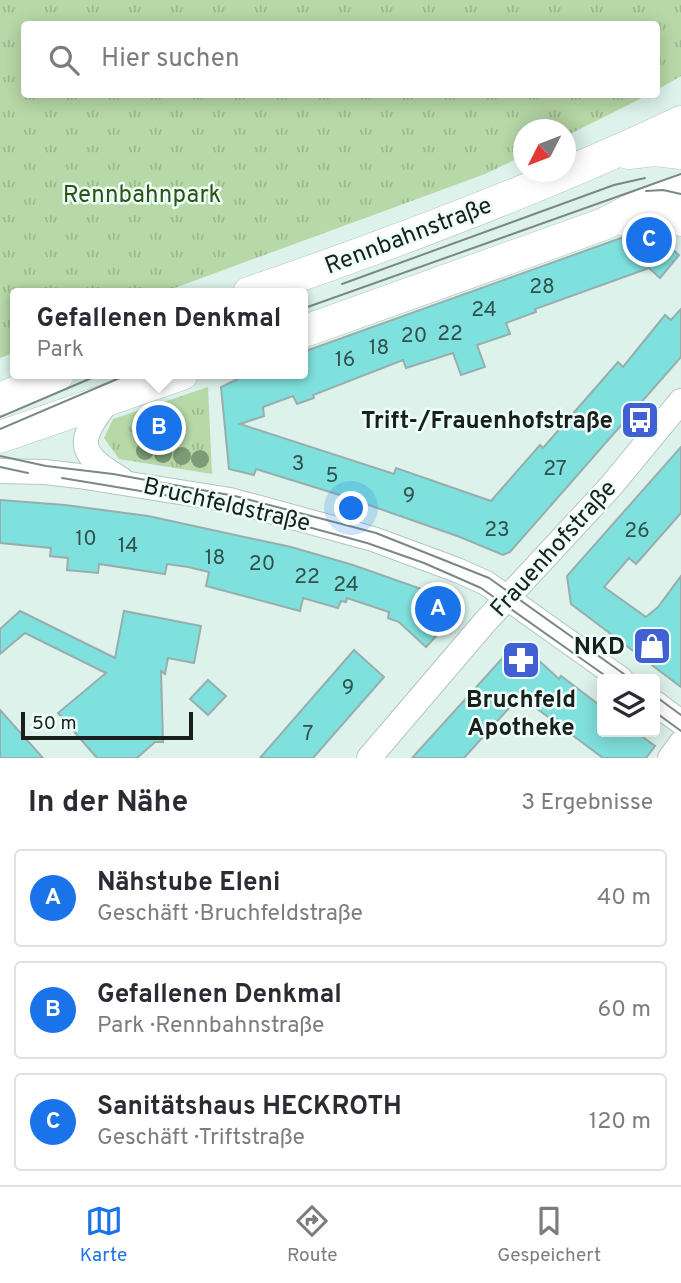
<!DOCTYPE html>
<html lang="de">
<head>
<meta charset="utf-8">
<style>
	body { margin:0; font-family:Overpass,sans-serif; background:#f2f2f3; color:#2b2b33 }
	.controls { position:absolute; right:21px; bottom:21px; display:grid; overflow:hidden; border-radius:7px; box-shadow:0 4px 18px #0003 }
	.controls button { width:63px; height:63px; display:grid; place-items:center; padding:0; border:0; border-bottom:2px solid #e1e1e2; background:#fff; color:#2b2b33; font:35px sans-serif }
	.compass { position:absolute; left:513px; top:119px; width:63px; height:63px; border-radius:50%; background:#fff; box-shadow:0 4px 18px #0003; rotate:228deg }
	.scale { position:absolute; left:21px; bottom:18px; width:172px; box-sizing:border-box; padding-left:7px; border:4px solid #181f1d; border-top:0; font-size:19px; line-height:24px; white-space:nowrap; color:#181f1d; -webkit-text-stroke:5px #edfef9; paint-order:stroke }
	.you { position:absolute; left:352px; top:509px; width:24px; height:24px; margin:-18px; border:5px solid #fff; border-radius:50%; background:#1a73e8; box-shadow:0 0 0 10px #1a73e833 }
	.badge { display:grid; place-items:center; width:46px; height:46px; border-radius:50%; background:#1a73e8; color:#fff; font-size:23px; font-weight:700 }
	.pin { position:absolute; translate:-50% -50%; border:4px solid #fff; box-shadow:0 2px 7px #0006 }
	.popup { position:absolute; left:10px; top:288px; width:298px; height:91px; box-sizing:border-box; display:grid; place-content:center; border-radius:7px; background:#fff; filter:drop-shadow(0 2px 5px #0005); font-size:23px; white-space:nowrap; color:#7c7c81 }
	.popup b { font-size:26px; color:#2b2b33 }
	.popup::after { content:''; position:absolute; left:50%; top:100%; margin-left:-14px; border:14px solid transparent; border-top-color:#fff }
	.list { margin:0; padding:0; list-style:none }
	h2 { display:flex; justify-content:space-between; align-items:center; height:91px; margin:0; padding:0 28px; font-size:30px }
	h2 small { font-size:23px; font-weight:400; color:#7c7c81 }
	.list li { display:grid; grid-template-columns:46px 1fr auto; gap:21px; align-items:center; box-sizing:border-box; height:98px; margin:0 14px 14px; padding:0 14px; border:2px solid #e1e1e2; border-radius:7px }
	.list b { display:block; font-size:26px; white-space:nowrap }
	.list p { margin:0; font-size:23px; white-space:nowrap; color:#7c7c81 }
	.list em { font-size:23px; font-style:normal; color:#7c7c81 }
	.icon { flex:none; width:38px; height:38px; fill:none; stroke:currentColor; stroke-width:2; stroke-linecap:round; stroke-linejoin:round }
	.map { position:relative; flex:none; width:681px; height:758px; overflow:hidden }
	.search { position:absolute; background:#fff; box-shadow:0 4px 18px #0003; left:21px; right:21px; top:21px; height:77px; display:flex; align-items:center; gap:18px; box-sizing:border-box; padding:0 24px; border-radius:7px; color:#7c7c81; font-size:26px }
	.sheet { height:427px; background:#fff }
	nav { display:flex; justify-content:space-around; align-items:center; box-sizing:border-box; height:98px; border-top:2px solid #e1e1e2; background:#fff; font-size:19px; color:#7c7c81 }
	nav a { display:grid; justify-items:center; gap:4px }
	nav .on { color:#1a73e8 }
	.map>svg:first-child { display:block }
	.park { fill:url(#park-tufts) }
	.building { fill:#7fe1dd; stroke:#98aead; stroke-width:2 }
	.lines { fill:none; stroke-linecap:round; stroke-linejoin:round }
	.minor-casing { stroke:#b2c6bf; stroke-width:26 }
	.major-casing { stroke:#b2c6bf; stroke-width:33 }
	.minor { stroke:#fff; stroke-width:24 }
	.major { stroke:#fff; stroke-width:32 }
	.tram { stroke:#7b8985; stroke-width:2 }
	.tree { fill:#7c9b76 }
	.labels { text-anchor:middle; stroke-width:5; stroke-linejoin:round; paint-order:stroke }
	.number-label { font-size:21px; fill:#32504d }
	.park-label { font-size:24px; fill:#2d5316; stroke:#edfef9 }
	.street-label { font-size:24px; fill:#181f1d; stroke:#edfef9 }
	.poi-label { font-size:24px; font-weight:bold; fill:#181f1d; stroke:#edfef9; text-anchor:end }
</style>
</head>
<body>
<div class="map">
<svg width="681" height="758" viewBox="0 0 681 758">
	<defs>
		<pattern id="park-tufts" width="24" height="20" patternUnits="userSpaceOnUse" patternTransform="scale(1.75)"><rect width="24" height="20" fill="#b7d8a7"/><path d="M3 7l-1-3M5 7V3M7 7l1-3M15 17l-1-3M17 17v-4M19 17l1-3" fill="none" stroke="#9db98f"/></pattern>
	</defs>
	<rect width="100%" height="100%" fill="#ddf2eb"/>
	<g class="park">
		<polygon points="0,0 681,0 681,76 657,90 656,24 24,24 24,94 648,95 566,136 566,130 524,130 523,156 485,174 161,293 16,293 15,352 0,358"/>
		<polygon points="208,387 212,474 119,459 104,438 113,419"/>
	</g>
	<g class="building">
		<polygon points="650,234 656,235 679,255 660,278 649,268 535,309 536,312 506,323 510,334 477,345 485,367 461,375 453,353 406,368 403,360 313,395 314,398 297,404 293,396 263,407 264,416 240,424 394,474 396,468 491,501 540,445 543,448 618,362 623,367 665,315 671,320 681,309 681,357 510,552 503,555 460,537 343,496 256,469 254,475 229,469 221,387 248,374 303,374 303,352 621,238"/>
		<polygon points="681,447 681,513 636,564 629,558 604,587 646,617 658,607 681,576 681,687 571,604 567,576"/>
		<polygon points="0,500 65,505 148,516 291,547 353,565 444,597 450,621 426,647 399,622 388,618 389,612 347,598 346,602 341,601 338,608 303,598 300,611 206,586 209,572 188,567 167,564 165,574 99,564 98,573 67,570 68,558 50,556 51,548 0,543"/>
		<polygon points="20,611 115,658 124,611 201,626 194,663 168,658 165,674 161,671 163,742 155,742 137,758 97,758 58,713 106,673 25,633 0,654 0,629"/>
		<polygon points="524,647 559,679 561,676 602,707 602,732 636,732 655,746 646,758 603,758 520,696 464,758 412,758 509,651"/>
		<polygon points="354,650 384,677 313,758 260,758"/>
		<polygon points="208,680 226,696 208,715 190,699"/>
		<polygon points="0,710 43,758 0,758"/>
	</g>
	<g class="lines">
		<defs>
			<g id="minor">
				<path d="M 109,399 C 79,440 73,451 121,479"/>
				<polyline points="0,471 45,472 79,476 230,500 373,539 457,570 486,583 621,679"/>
				<polyline points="655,703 681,722"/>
				<polyline points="369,758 485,622 611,486 681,401"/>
				<polyline points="670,758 681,743"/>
			</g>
			<g id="major">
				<polyline points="628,153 655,150 681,153"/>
				<polyline points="626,220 650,215 681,220"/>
				<path d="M 249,293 C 395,243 541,188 681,122"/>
				<polyline points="302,332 604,224 627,212 681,191"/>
				<polyline points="0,399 58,374"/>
				<polyline points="0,437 182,374"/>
			</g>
		</defs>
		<use href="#minor" class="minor-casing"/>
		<use href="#major" class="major-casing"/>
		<use href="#minor" class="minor"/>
		<use href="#major" class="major"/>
		<g class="tram">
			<polyline points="646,191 663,190 681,194"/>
			<polyline points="342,284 614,185 645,178"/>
			<polyline points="302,309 681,174"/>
			<polyline points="0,417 101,374"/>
			<polyline points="0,429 129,374"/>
			<polyline points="0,456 46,466 113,474 235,496 376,533 489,578 631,679"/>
			<polyline points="0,467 28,473"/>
			<polyline points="62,478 231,506 367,543 424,563 481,588 610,679"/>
			<polyline points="655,696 681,715"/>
			<polyline points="655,712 681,731"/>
		</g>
	</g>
	<g class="tree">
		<circle cx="145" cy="451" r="9"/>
		<circle cx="163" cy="454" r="9"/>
		<circle cx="182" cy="456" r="9"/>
		<circle cx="200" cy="459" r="9"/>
	</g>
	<defs>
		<symbol id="bus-square" viewBox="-11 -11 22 22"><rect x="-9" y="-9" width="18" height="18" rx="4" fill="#4060d3" stroke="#edfef9"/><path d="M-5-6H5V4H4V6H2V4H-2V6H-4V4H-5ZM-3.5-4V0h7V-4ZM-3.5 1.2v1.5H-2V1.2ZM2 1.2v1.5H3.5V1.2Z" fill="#fff"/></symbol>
		<symbol id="shop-square" viewBox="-11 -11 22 22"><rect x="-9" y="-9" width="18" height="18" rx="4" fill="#4060d3" stroke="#edfef9"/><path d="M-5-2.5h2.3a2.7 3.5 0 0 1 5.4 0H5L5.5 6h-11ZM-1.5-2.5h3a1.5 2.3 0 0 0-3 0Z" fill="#fff"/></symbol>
		<symbol id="pharmacy-square" viewBox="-11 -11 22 22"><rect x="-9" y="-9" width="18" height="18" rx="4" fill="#4060d3" stroke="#edfef9"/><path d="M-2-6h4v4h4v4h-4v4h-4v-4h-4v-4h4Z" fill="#fff"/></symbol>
	</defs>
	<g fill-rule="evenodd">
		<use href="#bus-square" x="618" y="398" width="44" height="44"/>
		<use href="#shop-square" x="630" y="624" width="44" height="44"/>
		<use href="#pharmacy-square" x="499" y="638" width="44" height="44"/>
	</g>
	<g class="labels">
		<g class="number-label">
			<text x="542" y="293">28</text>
			<text x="484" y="316">24</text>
			<text x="450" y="340">22</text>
			<text x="414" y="342">20</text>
			<text x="379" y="354">18</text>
			<text x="345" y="366">16</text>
			<text x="298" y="470">3</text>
			<text x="555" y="475">27</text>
			<text x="332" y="482">5</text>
			<text x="409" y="502">9</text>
			<text x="497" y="536">23</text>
			<text x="637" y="537">26</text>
			<text x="86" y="545">10</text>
			<text x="128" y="552">14</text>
			<text x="215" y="564">18</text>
			<text x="262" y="570">20</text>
			<text x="307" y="583">22</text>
			<text x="346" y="591">24</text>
			<text x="348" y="694">9</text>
			<text x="308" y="740">7</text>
		</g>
		<g class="park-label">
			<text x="142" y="202">Rennbahnpark</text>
		</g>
		<g class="street-label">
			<text transform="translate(408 235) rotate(-21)" y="8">Rennbahnstraße</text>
			<text transform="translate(227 504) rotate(13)" y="8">Bruchfeldstraße</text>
			<text transform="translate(553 548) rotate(-48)" y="8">Frauenhofstraße</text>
		</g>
		<g class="poi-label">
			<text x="613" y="428">Trift-/Frauenhofstraße</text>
			<text x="625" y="654">NKD</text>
			<text x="521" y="707" text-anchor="middle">Bruchfeld<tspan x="521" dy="28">Apotheke</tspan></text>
		</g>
	</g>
</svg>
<div class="controls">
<button><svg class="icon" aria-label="layers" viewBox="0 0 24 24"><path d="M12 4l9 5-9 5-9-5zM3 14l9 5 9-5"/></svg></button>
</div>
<svg class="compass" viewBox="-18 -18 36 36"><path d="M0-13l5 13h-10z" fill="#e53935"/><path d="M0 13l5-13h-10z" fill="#7c7c81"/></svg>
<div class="scale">50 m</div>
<div class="you"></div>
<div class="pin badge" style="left:438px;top:609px">A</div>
<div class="pin badge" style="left:159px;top:428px">B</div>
<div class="popup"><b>Gefallenen Denkmal</b>Park</div>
<div class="pin badge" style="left:649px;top:240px">C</div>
<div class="search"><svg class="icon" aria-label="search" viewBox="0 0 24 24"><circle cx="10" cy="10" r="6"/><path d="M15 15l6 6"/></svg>Hier suchen</div>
</div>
<section class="sheet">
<h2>In der Nähe<small>3 Ergebnisse</small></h2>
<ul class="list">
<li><span class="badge">A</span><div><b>Nähstube Eleni</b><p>Geschäft · Bruchfeldstraße</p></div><em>40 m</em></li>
<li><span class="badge">B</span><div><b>Gefallenen Denkmal</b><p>Park · Rennbahnstraße</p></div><em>60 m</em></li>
<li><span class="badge">C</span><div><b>Sanitätshaus HECKROTH</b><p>Geschäft · Triftstraße</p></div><em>120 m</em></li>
</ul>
</section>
<nav>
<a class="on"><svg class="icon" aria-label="map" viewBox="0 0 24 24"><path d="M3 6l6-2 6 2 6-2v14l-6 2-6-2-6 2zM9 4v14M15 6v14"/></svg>Karte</a>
<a><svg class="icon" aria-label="directions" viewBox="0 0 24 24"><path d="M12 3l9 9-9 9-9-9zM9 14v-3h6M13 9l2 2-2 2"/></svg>Route</a>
<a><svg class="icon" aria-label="saved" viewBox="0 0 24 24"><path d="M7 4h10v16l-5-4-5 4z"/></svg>Gespeichert</a>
</nav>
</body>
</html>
